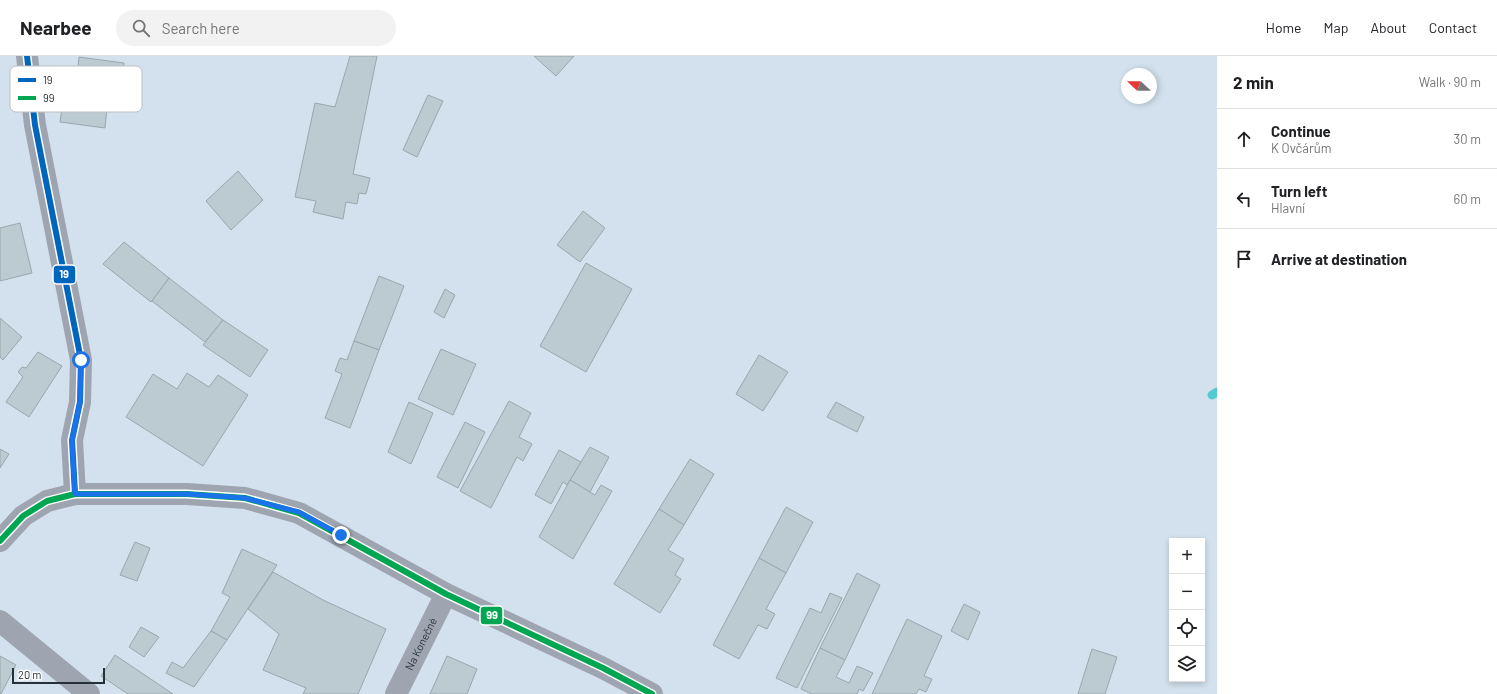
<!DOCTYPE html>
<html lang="en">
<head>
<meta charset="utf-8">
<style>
	body { margin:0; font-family:Barlow,sans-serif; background:#f2f2f2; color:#202124 }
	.controls { position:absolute; right:12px; bottom:12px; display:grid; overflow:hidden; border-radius:0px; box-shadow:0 2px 6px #0003 }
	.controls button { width:36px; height:36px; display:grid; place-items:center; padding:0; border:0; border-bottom:1px solid #e0e0e0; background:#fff; color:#202124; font:20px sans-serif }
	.compass { position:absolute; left:1121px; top:12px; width:36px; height:36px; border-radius:50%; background:#fff; box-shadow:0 2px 6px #0003; rotate:292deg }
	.scale { position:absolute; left:12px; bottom:10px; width:93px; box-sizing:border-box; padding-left:4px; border:2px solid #253038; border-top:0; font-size:11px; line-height:14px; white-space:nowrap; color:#253038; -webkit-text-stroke:3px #fff; paint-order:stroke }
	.stop { position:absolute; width:12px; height:12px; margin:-9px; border:3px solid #1a73e8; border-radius:50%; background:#fff }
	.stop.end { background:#1a73e8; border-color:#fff; box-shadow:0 1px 4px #0008 }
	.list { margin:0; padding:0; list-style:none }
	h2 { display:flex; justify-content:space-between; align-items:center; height:52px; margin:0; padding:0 16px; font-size:17px }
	h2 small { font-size:13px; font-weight:400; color:#757577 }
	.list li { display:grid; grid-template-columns:26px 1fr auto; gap:12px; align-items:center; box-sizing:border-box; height:60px; padding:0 16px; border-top:1px solid #e0e0e0 }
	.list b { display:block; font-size:15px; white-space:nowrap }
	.list p { margin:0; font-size:13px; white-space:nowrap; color:#757577 }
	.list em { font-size:13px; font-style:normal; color:#757577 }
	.icon { flex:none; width:22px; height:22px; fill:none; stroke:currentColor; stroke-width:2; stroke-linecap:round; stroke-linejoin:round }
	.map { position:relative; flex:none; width:1217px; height:638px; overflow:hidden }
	header { display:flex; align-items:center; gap:24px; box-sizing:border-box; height:56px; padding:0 20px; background:#fff; border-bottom:1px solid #e0e0e0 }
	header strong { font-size:19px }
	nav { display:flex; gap:22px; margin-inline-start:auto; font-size:14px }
	.search { width:280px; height:36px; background:#f2f2f2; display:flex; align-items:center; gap:10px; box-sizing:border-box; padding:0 14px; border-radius:22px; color:#757577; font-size:15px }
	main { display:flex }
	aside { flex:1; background:#fff }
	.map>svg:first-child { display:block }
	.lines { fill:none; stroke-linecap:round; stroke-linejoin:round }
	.stream { stroke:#51cbd1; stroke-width:9 }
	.building { fill:#bccad1; stroke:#99a7ae }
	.street { stroke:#9ea5b1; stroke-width:22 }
	.bus-1-casing { stroke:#fff; stroke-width:9 }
	.bus-2-casing { stroke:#fff; stroke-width:9 }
	.bus-1 { stroke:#0065bd; stroke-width:6 }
	.bus-2 { stroke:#00a651; stroke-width:6 }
	.route { stroke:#1a73e8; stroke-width:5 }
	.labels { text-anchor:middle; stroke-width:3; stroke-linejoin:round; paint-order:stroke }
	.street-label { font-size:11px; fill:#253038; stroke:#fff }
	.key { fill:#fff; stroke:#bec1c3; stroke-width:1 }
	.key-label { font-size:11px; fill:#253038 }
	.line-badge { stroke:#fff; stroke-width:1.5 }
	.badge-label { font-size:11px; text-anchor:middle; font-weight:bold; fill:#fff }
</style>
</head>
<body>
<header>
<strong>Nearbee</strong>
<div class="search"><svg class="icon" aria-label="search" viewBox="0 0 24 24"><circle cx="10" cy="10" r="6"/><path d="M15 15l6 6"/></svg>Search here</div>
<nav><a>Home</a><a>Map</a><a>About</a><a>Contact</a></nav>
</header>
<main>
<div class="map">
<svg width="1217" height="638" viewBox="0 0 1217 638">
	<rect width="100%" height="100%" fill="#d2e1ed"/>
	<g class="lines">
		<polyline class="stream" points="1212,339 1217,336"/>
	</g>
	<g class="building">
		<polygon points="350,0 377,0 353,118 370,122 366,138 359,137 357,148 346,146 343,163 313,156 316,145 295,141 315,47 335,51"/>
		<polygon points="534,0 574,0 556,20"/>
		<polygon points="79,1 124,7 119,53 107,52 105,72 60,66 63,45 74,47"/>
		<polygon points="428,39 443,45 417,101 403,94"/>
		<polygon points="238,115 263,144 231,174 206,145"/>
		<polygon points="583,155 605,172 580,206 557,189"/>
		<polygon points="20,167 32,217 0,225 0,172"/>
		<polygon points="124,186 169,222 151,246 103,208"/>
		<polygon points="586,207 632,233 586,316 540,290"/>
		<polygon points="379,220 404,230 379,294 354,285"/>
		<polygon points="169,222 223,264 205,286 152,245"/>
		<polygon points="445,233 455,239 444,262 434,256"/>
		<polygon points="0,262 22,281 3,304 0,301"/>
		<polygon points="223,264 268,294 250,321 203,289"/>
		<polygon points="354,285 379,294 350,372 325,362 342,318 335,315 340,302 347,304"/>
		<polygon points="441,293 476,308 453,359 418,343"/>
		<polygon points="38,296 62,310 29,361 6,346 23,321 18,316 22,311 26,312"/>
		<polygon points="759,299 788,316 763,355 736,338"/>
		<polygon points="187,317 209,331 218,319 248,339 203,410 126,361 153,318 177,333"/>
		<polygon points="509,345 531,357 519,381 532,388 523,405 517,401 491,452 460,435"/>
		<polygon points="409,346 433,357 411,408 388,396"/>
		<polygon points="836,346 864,361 857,376 827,361"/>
		<polygon points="465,366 485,376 458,432 437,421"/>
		<polygon points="590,391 609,401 590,436 570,424"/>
		<polygon points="0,393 9,398 0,412"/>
		<polygon points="559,394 581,406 567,429 563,426 551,448 535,439"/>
		<polygon points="690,403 714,418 684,469 659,453"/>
		<polygon points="570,424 595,439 601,429 612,435 573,503 539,481"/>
		<polygon points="786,451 813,466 786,517 759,502"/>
		<polygon points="659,453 684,469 668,494 684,503 675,519 681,523 660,557 614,528"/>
		<polygon points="135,486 150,492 137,525 120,519"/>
		<polygon points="242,493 277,509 227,584 211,575 230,541 222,537"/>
		<polygon points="759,502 786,517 766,553 775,558 767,573 758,569 739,603 713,589"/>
		<polygon points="273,516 323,544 386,573 358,638 303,638 306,632 263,614 279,578 248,553"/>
		<polygon points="857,517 880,529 845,604 820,592"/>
		<polygon points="830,537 842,542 797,632 776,622 810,552 821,557"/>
		<polygon points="964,548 980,556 968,584 951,575"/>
		<polygon points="907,563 942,580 924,620 932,623 926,636 919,633 916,638 872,638"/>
		<polygon points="141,571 159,581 144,601 129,591"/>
		<polygon points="211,575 227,584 194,631 166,617 172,606 183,612"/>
		<polygon points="820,592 845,604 836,621 849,627 857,610 873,617 863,635 859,633 857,638 812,638 801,633"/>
		<polygon points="1092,593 1117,601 1105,638 1078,638"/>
		<polygon points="115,599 173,638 128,638 101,620"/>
		<polygon points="0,600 16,609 1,638 0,638"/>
		<polygon points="447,600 477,613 467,638 430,638"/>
	</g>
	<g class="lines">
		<g class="street">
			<polyline points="27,0 35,69 81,304 80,346 72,384 75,438"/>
			<polyline points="0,485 23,460 47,445 75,438 187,438 245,442 299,457 446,538 603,612 652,638"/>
			<polyline points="0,565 89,638"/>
			<path id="s1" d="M 396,638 L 446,538"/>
		</g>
		<defs>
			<polyline id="bus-1" points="27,0 35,69 81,304 80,346 72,384 75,438"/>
			<polyline id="bus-2" points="0,485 23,460 47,445 75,438 187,438 245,442 299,457 446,538 603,612 652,638"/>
		</defs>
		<use href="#bus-1" class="bus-1-casing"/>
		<use href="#bus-2" class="bus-2-casing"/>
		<use href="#bus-1" class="bus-1"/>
		<use href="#bus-2" class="bus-2"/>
	</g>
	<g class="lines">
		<polyline class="route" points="81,304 80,346 72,384 75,438 187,438 245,442 299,456 341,479"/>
	</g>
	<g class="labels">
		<g class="street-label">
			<text dy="4" stroke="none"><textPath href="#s1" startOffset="56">Na Konečné</textPath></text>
		</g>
	</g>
	<rect x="10" y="10" width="132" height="46" rx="6" class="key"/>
	<rect x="18" y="22" width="18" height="4" fill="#0065bd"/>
	<rect x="18" y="40" width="18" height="4" fill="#00a651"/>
	<g class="key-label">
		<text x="43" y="28">19</text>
		<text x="43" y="46">99</text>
	</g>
	<g class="line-badge">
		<rect x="53" y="209" width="23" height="19" rx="4" fill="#0065bd"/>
		<rect x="480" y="550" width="23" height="19" rx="4" fill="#00a651"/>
	</g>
	<g class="badge-label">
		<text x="64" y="222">19</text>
		<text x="492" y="563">99</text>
	</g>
</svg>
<div class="controls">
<button>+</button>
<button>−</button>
<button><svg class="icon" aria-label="locate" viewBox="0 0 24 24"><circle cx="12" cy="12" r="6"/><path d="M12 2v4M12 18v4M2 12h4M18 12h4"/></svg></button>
<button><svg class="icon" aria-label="layers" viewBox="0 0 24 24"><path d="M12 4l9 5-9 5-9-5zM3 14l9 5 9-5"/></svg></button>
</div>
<svg class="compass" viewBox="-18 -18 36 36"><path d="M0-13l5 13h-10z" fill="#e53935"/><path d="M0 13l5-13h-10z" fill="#757577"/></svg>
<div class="scale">20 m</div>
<div class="stop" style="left:81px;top:304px"></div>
<div class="stop end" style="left:341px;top:479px"></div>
</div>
<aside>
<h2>2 min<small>Walk · 90 m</small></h2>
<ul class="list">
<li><svg class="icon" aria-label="ahead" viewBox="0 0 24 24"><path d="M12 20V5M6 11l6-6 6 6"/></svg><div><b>Continue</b><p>K Ovčárům</p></div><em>30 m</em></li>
<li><svg class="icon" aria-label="left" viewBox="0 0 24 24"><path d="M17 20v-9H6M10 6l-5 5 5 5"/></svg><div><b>Turn left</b><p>Hlavní</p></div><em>60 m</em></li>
<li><svg class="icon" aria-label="arrive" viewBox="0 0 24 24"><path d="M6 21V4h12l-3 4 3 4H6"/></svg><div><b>Arrive at destination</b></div></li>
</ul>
</aside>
</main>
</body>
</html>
